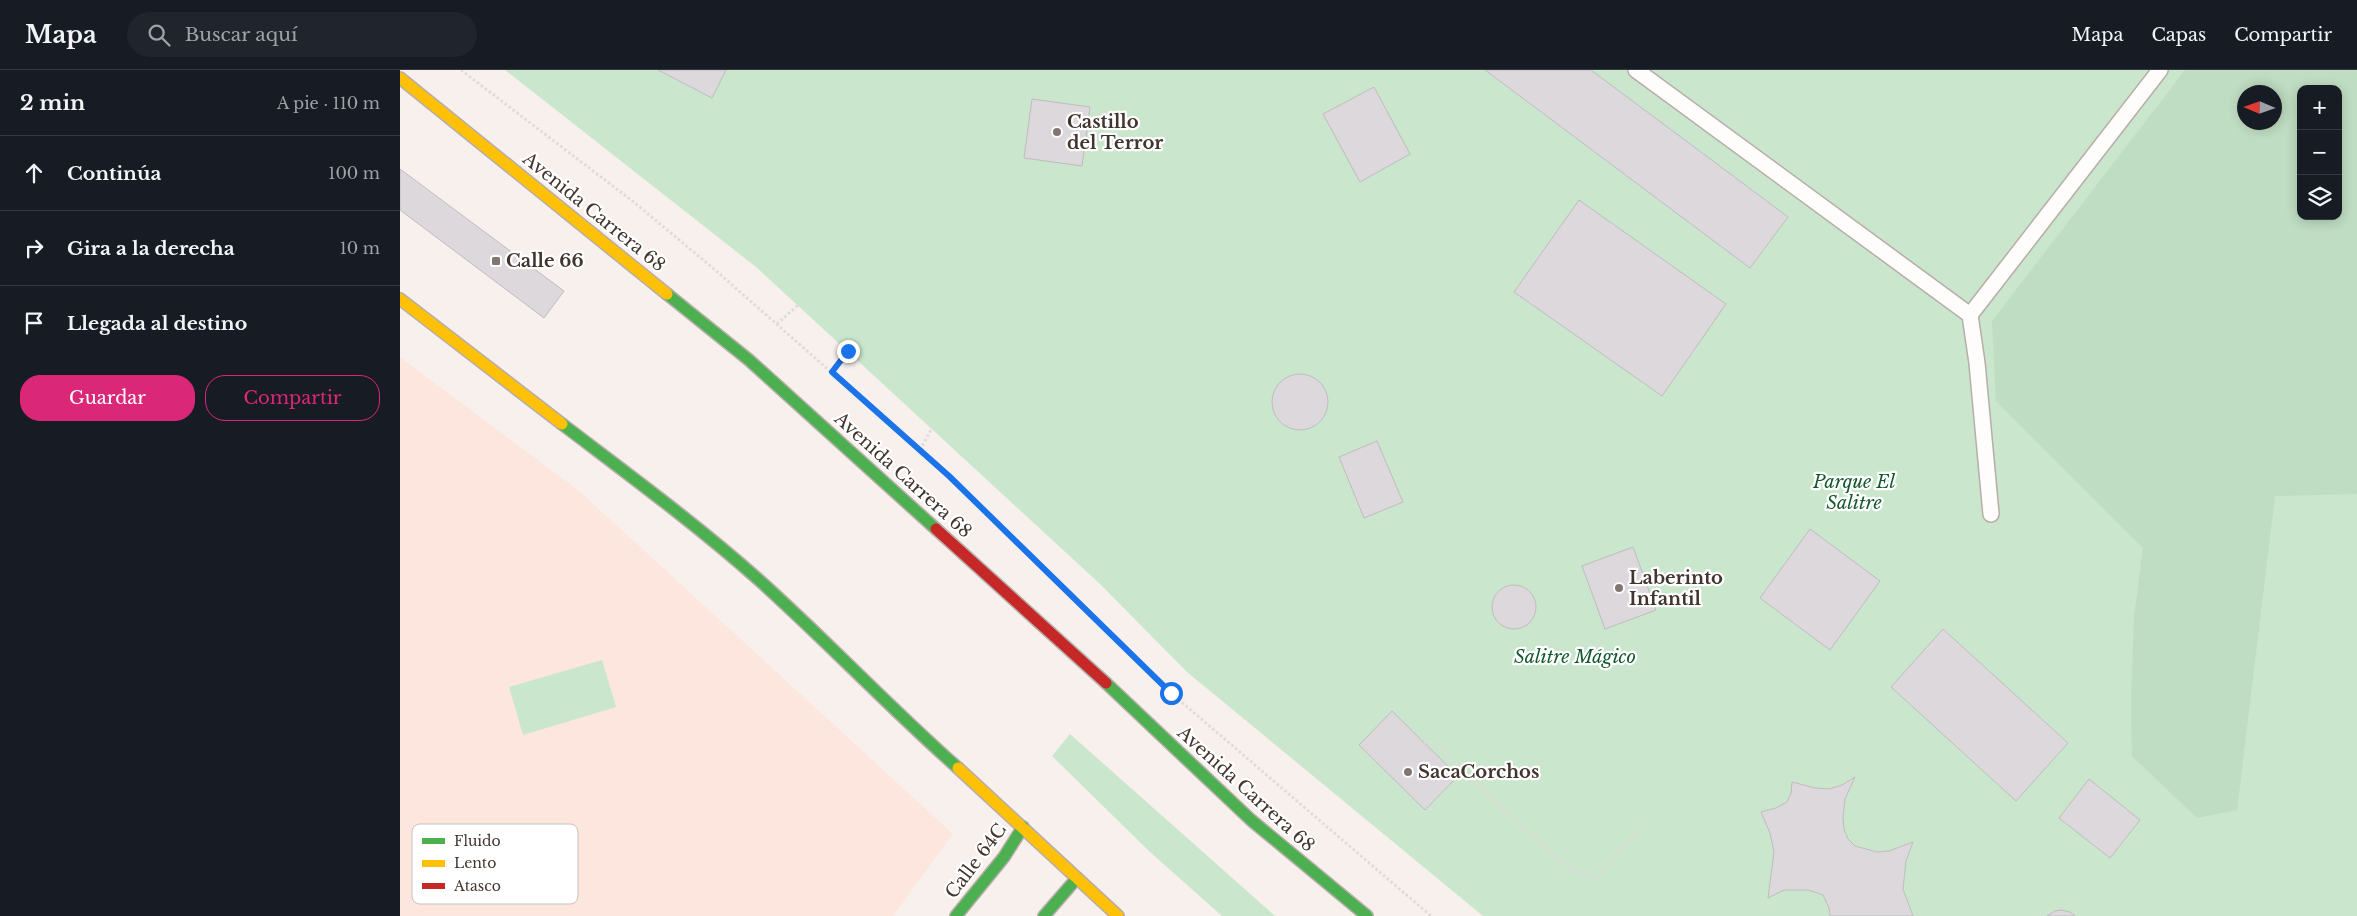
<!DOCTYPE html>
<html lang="es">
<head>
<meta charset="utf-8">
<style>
	body { margin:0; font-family:"Libre Baskerville",serif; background:#20242c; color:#f1f3f6 }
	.controls { position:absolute; right:15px; top:15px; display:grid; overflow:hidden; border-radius:10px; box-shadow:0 2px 12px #0003 }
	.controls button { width:45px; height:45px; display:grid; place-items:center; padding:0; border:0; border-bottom:1px solid #363941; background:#171b24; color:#f1f3f6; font:25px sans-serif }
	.compass { position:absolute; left:1837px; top:15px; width:45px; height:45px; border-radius:50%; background:#171b24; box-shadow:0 2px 12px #0003; rotate:272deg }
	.stop { position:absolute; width:15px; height:15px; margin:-11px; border:4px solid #1a73e8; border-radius:50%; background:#fff }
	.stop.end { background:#1a73e8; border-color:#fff; box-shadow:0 1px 5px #0008 }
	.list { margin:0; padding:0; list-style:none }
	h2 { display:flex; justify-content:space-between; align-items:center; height:65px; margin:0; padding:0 20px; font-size:21px }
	h2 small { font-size:16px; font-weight:400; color:#9ea1a6 }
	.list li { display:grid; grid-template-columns:32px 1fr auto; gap:15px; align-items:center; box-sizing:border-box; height:75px; padding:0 20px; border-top:1px solid #363941 }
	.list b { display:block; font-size:19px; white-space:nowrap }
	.list em { font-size:16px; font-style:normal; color:#9ea1a6 }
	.actions { display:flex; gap:10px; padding:15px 20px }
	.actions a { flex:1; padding:11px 0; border:1px solid #db2777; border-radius:20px; text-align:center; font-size:18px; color:#db2777 }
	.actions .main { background:#db2777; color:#fff }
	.icon { flex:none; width:28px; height:28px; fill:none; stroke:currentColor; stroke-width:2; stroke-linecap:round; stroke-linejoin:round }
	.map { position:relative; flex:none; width:1957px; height:846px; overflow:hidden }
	header { display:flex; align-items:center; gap:30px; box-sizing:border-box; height:70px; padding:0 25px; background:#171b24; border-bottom:1px solid #363941 }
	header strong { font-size:24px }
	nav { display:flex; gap:28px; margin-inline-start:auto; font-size:18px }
	.search { width:350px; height:45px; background:#20242c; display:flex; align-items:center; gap:12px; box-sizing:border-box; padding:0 18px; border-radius:28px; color:#9ea1a6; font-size:19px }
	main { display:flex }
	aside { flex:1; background:#171b24 }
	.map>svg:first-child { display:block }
	.built { fill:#fce6de }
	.green { fill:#cae6cc; fill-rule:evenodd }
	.forest { fill:#bfddc2; fill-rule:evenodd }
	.building { fill:#dcd8dc; stroke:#bfbcc0 }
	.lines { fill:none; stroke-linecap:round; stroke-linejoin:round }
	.lane-casing { stroke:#b7adaa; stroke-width:18 }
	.fast-casing { stroke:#b7adaa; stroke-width:14 }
	.slow-casing { stroke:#b7adaa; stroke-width:14 }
	.jam-casing { stroke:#b7adaa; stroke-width:14 }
	.path { stroke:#dedcdb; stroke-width:3; stroke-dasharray:2.5 2.5; stroke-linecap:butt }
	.lane { stroke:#fefdfc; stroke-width:15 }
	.fast { stroke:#4caf50; stroke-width:11 }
	.slow { stroke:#ffc107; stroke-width:11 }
	.jam { stroke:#c62828; stroke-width:11 }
	.route { stroke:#1a73e8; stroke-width:6 }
	.poi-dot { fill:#827672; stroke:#fff; stroke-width:2 }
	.labels { text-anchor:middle; stroke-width:4.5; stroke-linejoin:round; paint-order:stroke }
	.poi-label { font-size:18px; font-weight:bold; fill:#423530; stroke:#fff; text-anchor:start }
	.street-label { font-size:18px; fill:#423530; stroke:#fff }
	.park-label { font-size:18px; font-style:italic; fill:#14592e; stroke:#fff }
	.key { fill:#fff; stroke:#c6c2c1; stroke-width:1 }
	.key-label { font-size:14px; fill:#423530 }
</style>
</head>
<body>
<header>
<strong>Mapa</strong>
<div class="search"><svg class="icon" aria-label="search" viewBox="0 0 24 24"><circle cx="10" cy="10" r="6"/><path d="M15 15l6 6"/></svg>Buscar aquí</div>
<nav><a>Mapa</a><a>Capas</a><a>Compartir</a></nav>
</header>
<main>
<aside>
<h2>2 min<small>A pie · 110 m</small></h2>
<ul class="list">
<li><svg class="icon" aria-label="ahead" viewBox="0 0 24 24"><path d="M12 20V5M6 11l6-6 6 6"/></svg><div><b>Continúa</b></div><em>100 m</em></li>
<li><svg class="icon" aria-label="right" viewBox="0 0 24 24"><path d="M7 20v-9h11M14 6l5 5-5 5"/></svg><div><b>Gira a la derecha</b></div><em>10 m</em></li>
<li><svg class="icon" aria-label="arrive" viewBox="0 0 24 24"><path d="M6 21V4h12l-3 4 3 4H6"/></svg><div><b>Llegada al destino</b></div></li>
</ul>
<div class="actions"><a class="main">Guardar</a><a>Compartir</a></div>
</aside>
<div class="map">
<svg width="1957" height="846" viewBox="0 0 1957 846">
	<rect width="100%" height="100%" fill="#f8f0ed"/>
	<polygon class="built" points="0,287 178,420 553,764 493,846 0,846"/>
	<g class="green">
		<path d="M 105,0 L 1957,0 L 1957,846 L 1083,846 L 787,602 L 700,514 L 356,197 ZM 1901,19 L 1938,19 L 1938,146 L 1901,146 ZM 1844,22 L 1874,22 L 1874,52 L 1844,52 Z"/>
		<polygon points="202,590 216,637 123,665 109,617"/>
		<polygon points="670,664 875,846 822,846 750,782 652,686"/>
	</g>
	<path class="forest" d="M 1785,0 L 1957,0 L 1957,424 L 1875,426 L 1837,740 L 1797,748 L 1732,686 L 1731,632 L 1734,547 L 1743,478 L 1596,331 L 1592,251 ZM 1901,19 L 1938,19 L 1938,146 L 1901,146 ZM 1844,22 L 1874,22 L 1874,52 L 1844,52 Z"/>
	<g class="building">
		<polygon points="258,0 326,0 312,28"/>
		<polygon points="1085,0 1191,0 1388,147 1350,198"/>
		<polygon points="974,17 1010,84 960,112 923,44"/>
		<polygon points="632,29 690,37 682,96 624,88"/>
		<polygon points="0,99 164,221 144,248 0,140"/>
		<polygon points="1179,130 1326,234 1262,326 1114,222"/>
		<circle cx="900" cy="332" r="28"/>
		<polygon points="977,371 1003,432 964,448 939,387"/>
		<polygon points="1410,459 1480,511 1430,580 1360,528"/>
		<polygon points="1233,477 1256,540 1205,559 1182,496"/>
		<circle cx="1114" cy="537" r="22"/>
		<polygon points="1543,559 1668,673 1616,731 1491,617"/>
		<polygon points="992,641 1058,706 1025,740 959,675"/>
		<polygon points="1455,707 1445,729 1443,747 1444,759 1448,769 1455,776 1477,782 1489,781 1513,772 1506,791 1503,819 1513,846 1430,846 1429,838 1423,825 1408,820 1384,820 1368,828 1374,782 1370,763 1361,742 1376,738 1387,732 1391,723 1392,712 1415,718 1429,719 1442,715"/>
		<polygon points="1689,709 1740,750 1710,788 1659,748"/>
		<polygon points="1661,840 1670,842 1675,846 1647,846 1655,841"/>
	</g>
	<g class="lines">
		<defs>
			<g id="lane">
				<polyline points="1236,0 1570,245 1760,0"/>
				<polyline points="1570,245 1577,293 1591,444"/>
			</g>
			<g id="fast">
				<polyline points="267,224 349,290 536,459"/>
				<path d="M 162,354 C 229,405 296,454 359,510 C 427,571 489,637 558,698"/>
				<polyline points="706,613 851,750 967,846"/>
				<polyline points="556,846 604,787 623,757"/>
				<polyline points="644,846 677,808"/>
			</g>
			<g id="slow">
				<polyline points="0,8 267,224"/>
				<polyline points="0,229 162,354"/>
				<polyline points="558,698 718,846"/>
			</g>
			<polyline id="jam" points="536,459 706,613"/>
		</defs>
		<use href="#lane" class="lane-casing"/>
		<use href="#fast" class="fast-casing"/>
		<use href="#slow" class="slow-casing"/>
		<use href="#jam" class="jam-casing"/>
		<g class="path">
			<polyline points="61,0 235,133 314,199 549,406 771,623 1031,846"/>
			<polyline points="377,254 398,235"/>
			<polyline points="432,302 448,281"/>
			<polyline points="520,380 532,358"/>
			<polyline points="1024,672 1034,672 1127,762 1170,798 1196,809 1221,779 1245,756"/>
		</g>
		<use href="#lane" class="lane"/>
		<use href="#fast" class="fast"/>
		<use href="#slow" class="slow"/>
		<use href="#jam" class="jam"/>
	</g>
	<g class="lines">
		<polyline class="route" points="448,281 432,302 549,406 771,623"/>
	</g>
	<g class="poi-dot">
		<circle cx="657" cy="62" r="5"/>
		<rect x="91" y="186" width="10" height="10" rx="2.5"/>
		<circle cx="1219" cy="518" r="5"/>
		<circle cx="1008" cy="702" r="5"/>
	</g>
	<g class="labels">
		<g class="poi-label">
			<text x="667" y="58">Castillo<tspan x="667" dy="21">del Terror</tspan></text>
			<text x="106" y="197">Calle 66</text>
			<text x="1229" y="514">Laberinto<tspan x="1229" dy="21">Infantil</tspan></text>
			<text x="1018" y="708">SacaCorchos</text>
		</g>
		<g class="street-label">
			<text transform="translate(194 142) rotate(39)" y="6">Avenida Carrera 68</text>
			<text transform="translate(503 405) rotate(42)" y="6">Avenida Carrera 68</text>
			<text transform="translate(846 719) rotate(42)" y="6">Avenida Carrera 68</text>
			<text transform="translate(576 791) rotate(-53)" y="6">Calle 64C</text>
		</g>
		<g class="park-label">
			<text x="1454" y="418">Parque El<tspan x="1454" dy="21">Salitre</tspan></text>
			<text x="1175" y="593">Salitre Mágico</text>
		</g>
	</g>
	<rect x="12" y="754" width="166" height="80" rx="8" class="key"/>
	<rect x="22" y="768" width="23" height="6" fill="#4caf50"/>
	<rect x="22" y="790" width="23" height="7" fill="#ffc107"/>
	<rect x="22" y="813" width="23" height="6" fill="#c62828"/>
	<g class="key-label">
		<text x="54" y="776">Fluido</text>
		<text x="54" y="798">Lento</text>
		<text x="54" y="821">Atasco</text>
	</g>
</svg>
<div class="controls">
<button>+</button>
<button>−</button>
<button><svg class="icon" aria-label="layers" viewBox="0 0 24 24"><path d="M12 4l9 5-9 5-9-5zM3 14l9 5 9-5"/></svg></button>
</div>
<svg class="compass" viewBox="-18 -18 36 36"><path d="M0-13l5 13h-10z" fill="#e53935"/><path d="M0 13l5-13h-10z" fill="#9ea1a6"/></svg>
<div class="stop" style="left:771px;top:623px"></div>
<div class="stop end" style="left:448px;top:281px"></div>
</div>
</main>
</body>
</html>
